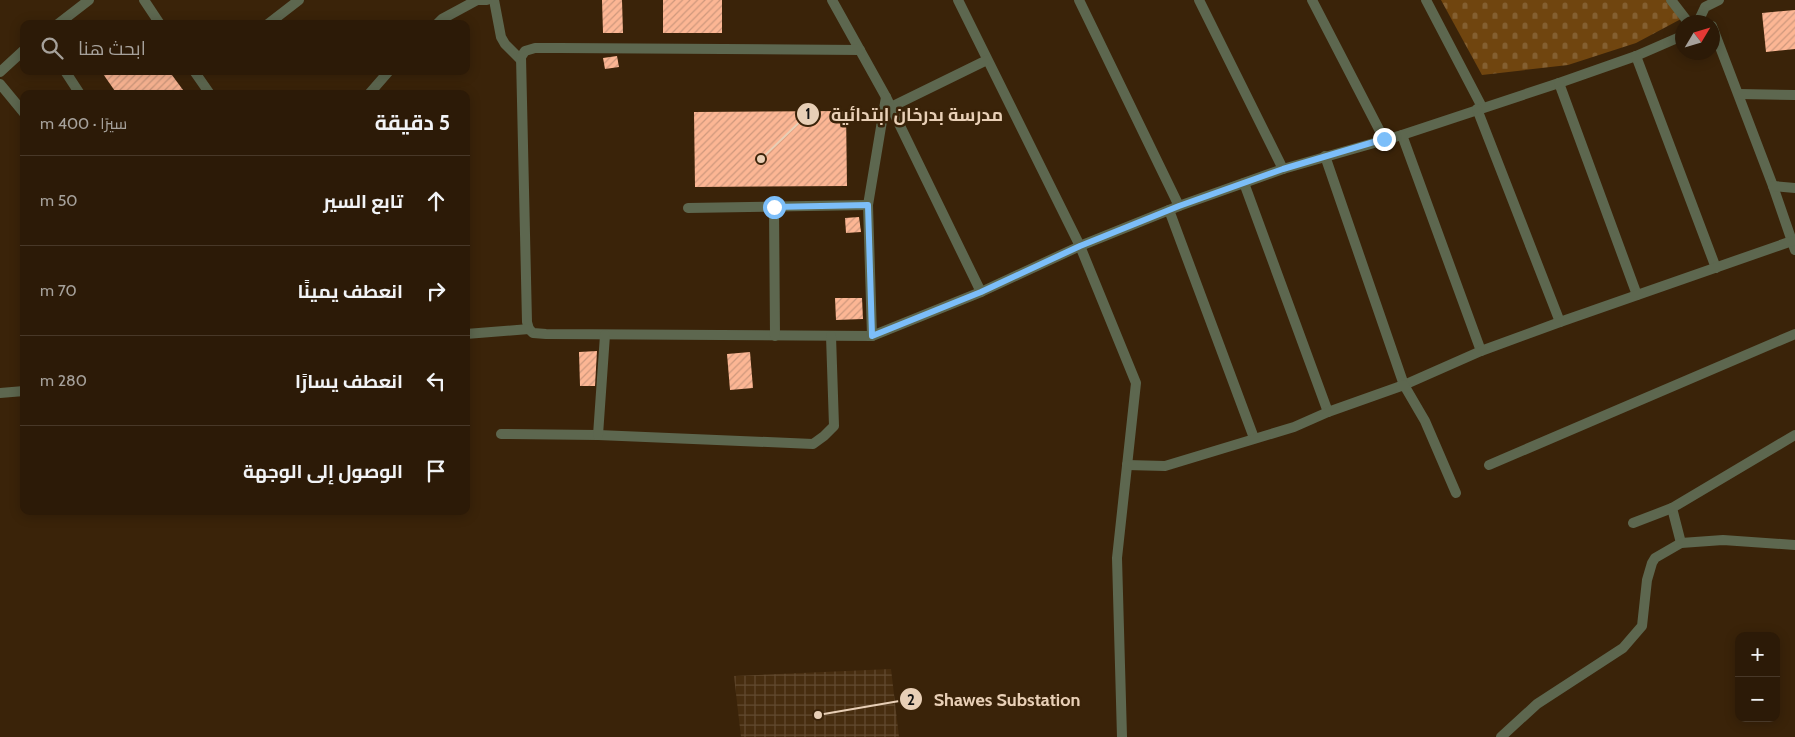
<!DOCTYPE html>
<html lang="ar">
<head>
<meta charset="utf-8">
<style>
	body { margin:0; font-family:Cabin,Cairo,sans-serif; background:#382715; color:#f1f3f6; direction:rtl }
	.controls { position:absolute; right:15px; bottom:15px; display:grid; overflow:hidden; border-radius:10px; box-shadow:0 2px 12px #0003 }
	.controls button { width:45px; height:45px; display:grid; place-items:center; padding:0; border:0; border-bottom:1px solid #483828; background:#2c1a07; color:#f1f3f6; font:25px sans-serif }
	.compass { position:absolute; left:1675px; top:15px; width:45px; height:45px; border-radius:50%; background:#2c1a07; box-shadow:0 2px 12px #0003; rotate:52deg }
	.stop { position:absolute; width:15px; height:15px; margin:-11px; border:4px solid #7cbef9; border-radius:50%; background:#fff }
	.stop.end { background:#7cbef9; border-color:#fff; box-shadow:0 1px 5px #0008 }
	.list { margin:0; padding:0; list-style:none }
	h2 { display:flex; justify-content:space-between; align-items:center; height:65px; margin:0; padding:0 20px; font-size:21px }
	h2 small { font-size:16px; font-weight:400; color:#a6a19b }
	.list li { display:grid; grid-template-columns:32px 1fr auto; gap:15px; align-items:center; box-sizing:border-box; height:90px; padding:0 20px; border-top:1px solid #483828 }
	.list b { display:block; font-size:19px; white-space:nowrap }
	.list em { font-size:16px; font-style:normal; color:#a6a19b }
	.icon { flex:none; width:28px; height:28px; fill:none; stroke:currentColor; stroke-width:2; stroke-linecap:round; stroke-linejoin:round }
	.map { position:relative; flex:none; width:1795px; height:737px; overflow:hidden; direction:ltr }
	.search { position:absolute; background:#2c1a07; box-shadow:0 2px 12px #0003; left:20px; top:20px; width:450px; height:55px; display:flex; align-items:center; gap:12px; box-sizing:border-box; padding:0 18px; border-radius:10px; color:#a6a19b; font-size:19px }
	.panel { position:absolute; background:#2c1a07; box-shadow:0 2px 12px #0003; left:20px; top:90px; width:450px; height:425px; border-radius:10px; direction:rtl }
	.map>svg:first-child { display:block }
	.industrial { fill:url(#industrial-grid) }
	.cemetery { fill:url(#cemetery-stones) }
	.building { fill:url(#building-hatch) }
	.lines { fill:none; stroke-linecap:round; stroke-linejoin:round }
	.minor { stroke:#5d674f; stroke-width:10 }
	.route { stroke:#7cbef9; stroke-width:6 }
	.leader { fill:none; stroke:#e8cfb6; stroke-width:2 }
	.callout-dot { fill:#e8cfb6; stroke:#3a2309; stroke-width:2 }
	.mark-label { font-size:15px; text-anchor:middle; font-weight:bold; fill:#111 }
	.callout-label { font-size:18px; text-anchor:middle; font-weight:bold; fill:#e8cfb6; stroke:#3a2309; stroke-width:5; stroke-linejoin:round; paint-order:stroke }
</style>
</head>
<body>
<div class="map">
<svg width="1795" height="737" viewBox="0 0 1795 737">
	<defs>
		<pattern id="industrial-grid" width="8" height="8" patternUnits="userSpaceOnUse" patternTransform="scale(1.25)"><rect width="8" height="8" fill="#472d0f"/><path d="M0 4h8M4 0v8" fill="none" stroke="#624a30"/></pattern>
		<pattern id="cemetery-stones" width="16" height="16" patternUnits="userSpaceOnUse" patternTransform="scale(1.25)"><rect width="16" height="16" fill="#70450f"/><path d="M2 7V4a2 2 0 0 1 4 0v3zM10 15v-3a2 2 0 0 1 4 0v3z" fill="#845f30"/></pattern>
		<pattern id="building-hatch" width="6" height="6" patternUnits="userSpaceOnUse" patternTransform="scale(1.25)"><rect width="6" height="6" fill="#fcb694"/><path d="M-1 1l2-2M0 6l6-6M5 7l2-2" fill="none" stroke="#ce987d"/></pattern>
	</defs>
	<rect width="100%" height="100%" fill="#3a2309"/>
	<polygon class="industrial" points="891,669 899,737 741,737 734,676"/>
	<polygon class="cemetery" points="1441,0 1666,0 1681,19 1636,43 1568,65 1482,75"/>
	<g class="building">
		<polygon points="602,0 622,0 623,33 603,33"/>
		<rect x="663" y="0" width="59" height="33"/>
		<polygon points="1795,10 1795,49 1766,52 1762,13"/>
		<polygon points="617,56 619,67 605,69 603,58"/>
		<polygon points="101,71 169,71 186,94 117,94"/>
		<polygon points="846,111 847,186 695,187 694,112"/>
		<polygon points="859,217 861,232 846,233 845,218"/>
		<polygon points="835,298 862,298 863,319 836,320"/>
		<polygon points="597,351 595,386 580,386 579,352"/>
		<polygon points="750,352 753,388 730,390 727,354"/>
	</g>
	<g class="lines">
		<g class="minor">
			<polyline points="144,0 160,24"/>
			<polyline points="494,0 501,37 505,44 521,60"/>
			<polyline points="832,0 886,97 981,292"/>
			<polyline points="958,0 1080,246 1136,383 1117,558 1122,737"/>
			<polyline points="1079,0 1179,206"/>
			<polyline points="1199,0 1283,169"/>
			<polyline points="1312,0 1384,139"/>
			<polyline points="1426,0 1482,107"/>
			<polyline points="1671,0 1688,22"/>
			<polyline points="1698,22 1705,7 1719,0"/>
			<polyline points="58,24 89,0"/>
			<polyline points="268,24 299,0"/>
			<polyline points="437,24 442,19 477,0 487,0"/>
			<polyline points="1712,26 1773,186 1795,250"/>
			<polyline points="860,50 559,48 535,48 525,51 521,57 527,322 529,329 533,333 546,334 872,336 981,292 1080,246 1179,206 1283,169 1402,135 1559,83 1636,56 1682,36"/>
			<polyline points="1636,56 1716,268"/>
			<polyline points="65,71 80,94"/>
			<polyline points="194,71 210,94"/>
			<polyline points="0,72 24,50"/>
			<polyline points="1559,83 1637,295"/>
			<polyline points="0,84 24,113"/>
			<polyline points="369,94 389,71"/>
			<polyline points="1739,94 1795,95"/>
			<polyline points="891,107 987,60"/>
			<polyline points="1477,109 1560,322"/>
			<polyline points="1402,135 1481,351"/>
			<polyline points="1325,156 1404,385 1481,351 1560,322 1792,241"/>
			<polyline points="1244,183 1328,412"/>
			<polyline points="1773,186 1795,188"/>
			<polyline points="774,207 775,336"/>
			<polyline points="688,208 868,205"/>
			<polyline points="1169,210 1254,438"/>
			<polyline points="466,334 529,329"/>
			<polyline points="872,336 868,205 886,97"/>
			<polyline points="0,393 24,391"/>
			<polyline points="501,434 598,435 813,444 824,436 834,426 831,336"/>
			<polyline points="598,435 605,335"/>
			<polyline points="1127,465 1165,466 1294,427 1328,412 1404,385 1425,421 1456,493"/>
			<polyline points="1489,465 1795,334"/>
			<polyline points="1672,508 1681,543"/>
			<polyline points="1633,523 1672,508 1795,435"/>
			<polyline points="1501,737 1537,704 1623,648 1642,626 1647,580 1652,563 1655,558 1681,543 1723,540 1795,545"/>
		</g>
	</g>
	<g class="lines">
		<polyline class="route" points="774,207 868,205 872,336 981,292 1080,246 1179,206 1283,169 1384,139"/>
	</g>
	<path class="leader" d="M761 159L808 114M818 715L911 699"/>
	<g class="callout-dot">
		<circle cx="761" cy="159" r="5"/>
		<circle cx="818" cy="715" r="5"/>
		<circle cx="808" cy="114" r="12"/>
		<circle cx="911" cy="699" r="12"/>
	</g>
	<g class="mark-label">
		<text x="808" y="119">1</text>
		<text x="911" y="705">2</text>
	</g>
	<g class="callout-label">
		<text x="917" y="121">مدرسة بدرخان ابتدائية</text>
		<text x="1007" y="706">Shawes Substation</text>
	</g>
</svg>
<div class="controls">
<button>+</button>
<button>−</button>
</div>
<svg class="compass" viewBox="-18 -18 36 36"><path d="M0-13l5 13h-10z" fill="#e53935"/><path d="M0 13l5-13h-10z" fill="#a6a19b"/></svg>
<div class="stop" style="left:774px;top:207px"></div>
<div class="stop end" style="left:1384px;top:139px"></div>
<div class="search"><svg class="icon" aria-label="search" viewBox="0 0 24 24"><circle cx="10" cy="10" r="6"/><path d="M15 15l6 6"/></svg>ابحث هنا</div>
<section class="panel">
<h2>5 دقيقة<small>سيرًا · 400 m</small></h2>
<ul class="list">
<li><svg class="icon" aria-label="ahead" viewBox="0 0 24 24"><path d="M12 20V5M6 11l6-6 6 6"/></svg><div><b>تابع السير</b></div><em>50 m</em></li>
<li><svg class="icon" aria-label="right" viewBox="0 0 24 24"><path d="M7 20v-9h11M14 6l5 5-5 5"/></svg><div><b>انعطف يمينًا</b></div><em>70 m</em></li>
<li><svg class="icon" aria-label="left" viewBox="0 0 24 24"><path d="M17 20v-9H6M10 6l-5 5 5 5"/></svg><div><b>انعطف يسارًا</b></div><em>280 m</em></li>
<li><svg class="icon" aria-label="arrive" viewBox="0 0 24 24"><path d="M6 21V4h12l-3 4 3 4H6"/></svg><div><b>الوصول إلى الوجهة</b></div></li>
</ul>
</section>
</div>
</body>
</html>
